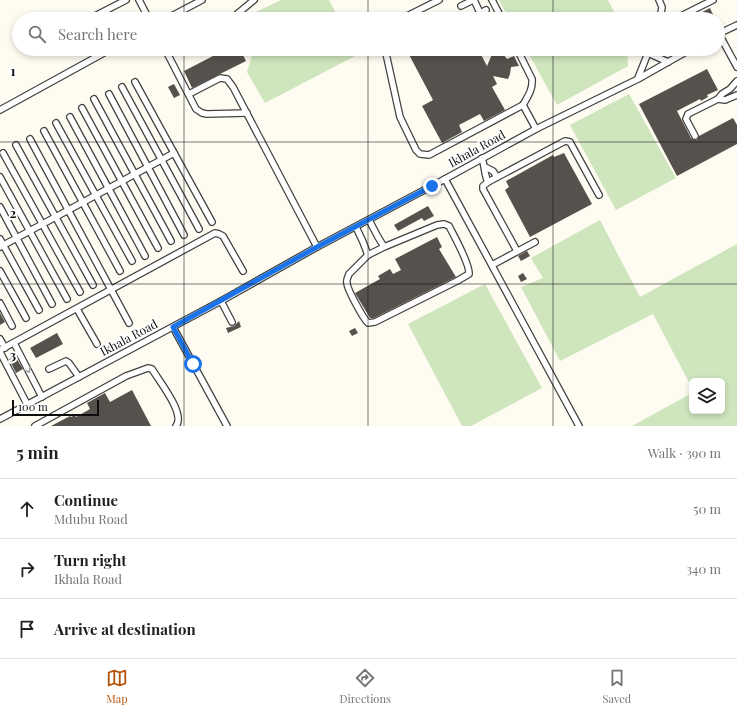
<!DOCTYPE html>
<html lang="en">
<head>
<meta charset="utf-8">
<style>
	body { margin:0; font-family:"Playfair Display",serif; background:#f6f6f6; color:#202124 }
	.controls { position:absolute; right:12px; bottom:12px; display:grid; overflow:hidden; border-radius:6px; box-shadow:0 2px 6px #0003 }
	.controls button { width:36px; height:36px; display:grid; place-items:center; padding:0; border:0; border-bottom:1px solid #e0e0e0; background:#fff; color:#202124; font:20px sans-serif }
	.scale { position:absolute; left:12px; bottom:10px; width:87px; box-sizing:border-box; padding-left:4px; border:2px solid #0e0e0e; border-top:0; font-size:11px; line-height:14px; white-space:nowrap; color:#0e0e0e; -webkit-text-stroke:3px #fff; paint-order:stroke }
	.stop { position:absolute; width:12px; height:12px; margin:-9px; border:3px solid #1a73e8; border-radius:50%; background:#fff }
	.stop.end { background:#1a73e8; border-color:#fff; box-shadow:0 1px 4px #0008 }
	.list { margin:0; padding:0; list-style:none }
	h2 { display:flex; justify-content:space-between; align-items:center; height:52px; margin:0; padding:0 16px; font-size:17px }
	h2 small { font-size:13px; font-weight:400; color:#757577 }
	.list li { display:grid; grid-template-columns:26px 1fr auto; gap:12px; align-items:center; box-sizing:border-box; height:60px; padding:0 16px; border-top:1px solid #e0e0e0 }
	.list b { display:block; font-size:15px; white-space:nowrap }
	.list p { margin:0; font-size:13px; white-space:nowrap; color:#757577 }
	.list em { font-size:13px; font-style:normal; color:#757577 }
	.icon { flex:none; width:22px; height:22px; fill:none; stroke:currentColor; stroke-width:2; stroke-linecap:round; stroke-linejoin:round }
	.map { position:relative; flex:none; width:737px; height:426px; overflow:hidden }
	.search { position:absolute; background:#fff; box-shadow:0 2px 6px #0003; left:12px; right:12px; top:12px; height:44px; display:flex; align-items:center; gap:10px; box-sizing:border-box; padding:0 14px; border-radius:22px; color:#757577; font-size:15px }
	.sheet { height:232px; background:#fff }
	nav { display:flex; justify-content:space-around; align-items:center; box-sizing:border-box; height:56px; border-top:1px solid #e0e0e0; background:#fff; font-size:11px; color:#757577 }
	nav a { display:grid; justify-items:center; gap:2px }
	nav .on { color:#b45309 }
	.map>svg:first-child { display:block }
	.green { fill:#cee5be }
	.building { fill:#56514c }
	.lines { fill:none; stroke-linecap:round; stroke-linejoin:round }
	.minor-casing { stroke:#414141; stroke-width:8 }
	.minor { stroke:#fff; stroke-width:5.5 }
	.oneway { stroke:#9f9f9f }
	.route { stroke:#1a73e8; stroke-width:5 }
	.grid { fill:none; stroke:#0e0e0e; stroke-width:1; stroke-opacity:0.55 }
	.labels { text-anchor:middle; stroke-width:4; stroke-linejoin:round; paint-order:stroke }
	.street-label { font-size:12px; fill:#0e0e0e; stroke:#fff }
	.grid-label { font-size:13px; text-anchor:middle; font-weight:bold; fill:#0e0e0e; stroke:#fff; stroke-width:4; stroke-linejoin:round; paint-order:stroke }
</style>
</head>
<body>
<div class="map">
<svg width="737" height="426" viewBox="0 0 737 426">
	<rect width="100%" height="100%" fill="#fefcf1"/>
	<g class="green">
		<polygon points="281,0 329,0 339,19 250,19 250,15"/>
		<polygon points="499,0 608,0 618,19 509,19"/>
		<polygon points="257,49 354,49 357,55 265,103 247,72 252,55 257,51"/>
		<polygon points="526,49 627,49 628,66 557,105"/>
		<polygon points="629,94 676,178 616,210 570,125"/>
		<polygon points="600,220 640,297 737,244 737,426 632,426 692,393 692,411 722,411 722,381 692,381 692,388 653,314 560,361 521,287 543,278 531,258"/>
		<polygon points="485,284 542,388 471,426 462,426 408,324"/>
	</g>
	<g class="building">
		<polygon points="710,8 714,17 710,19 689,19"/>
		<polygon points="210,49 240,49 246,61 192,88 184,71 213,56"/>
		<polygon points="406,49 478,49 487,66 493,52 499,52 504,55 507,59 514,56 519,66 511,67 510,74 508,79 493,76 497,84 492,87 505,110 484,121 480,114 459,125 462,132 442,143 422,106 433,100"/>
		<polygon points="707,69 718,90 707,95 708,97 701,101 700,99 677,111 691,138 694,140 697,140 699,136 733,118 737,125 737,144 677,176 639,104"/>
		<polygon points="174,84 180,95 174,98 168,87"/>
		<polygon points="564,153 592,204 530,237 505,190 509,187 506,181 553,155 554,157"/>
		<polygon points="428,206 434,216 424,221 422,218 398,231 394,225"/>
		<polygon points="437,237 442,247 439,249 456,277 374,318 370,318 355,293 380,279 378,276 390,269 393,274 401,270 395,259"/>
		<polygon points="527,251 530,256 521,261 518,256"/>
		<polygon points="523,273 527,279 521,282 518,276"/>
		<polygon points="0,313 5,322 0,325"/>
		<polygon points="239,321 241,327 228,333 226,328 234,326"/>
		<polygon points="355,328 358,333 352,336 349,331"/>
		<polygon points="57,333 63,344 36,358 30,348"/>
		<polygon points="15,356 23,369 16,373 9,359"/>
		<polygon points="132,390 151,426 51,426 70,416 71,417 75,415 76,417 90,409 87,403 105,393 110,402"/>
	</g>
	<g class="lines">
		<defs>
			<g id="minor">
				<polyline points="139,0 149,19"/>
				<polyline points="474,0 483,19"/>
				<polyline points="492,0 502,19"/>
				<polyline points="659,0 662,7 660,19"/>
				<polyline points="461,6 473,0"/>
				<polyline points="89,19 126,0"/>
				<polyline points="166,19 202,0"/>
				<polyline points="231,19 254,0"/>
				<polyline points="401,19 439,0"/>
				<polyline points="470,19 486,10"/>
				<polyline points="675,19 713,0"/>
				<polyline points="718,34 737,25"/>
				<polyline points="719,34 737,67"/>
				<polyline points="165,49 196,109 202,113 207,114 247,113"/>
				<path d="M 385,49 L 400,117 L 416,150 L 420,154 L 429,155 L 523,105 C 528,96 533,89 532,79 L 517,49"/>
				<polyline points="647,49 648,53 668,62"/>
				<polyline points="168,54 177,49"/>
				<polyline points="638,78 648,53"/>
				<polyline points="135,82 212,222"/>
				<polyline points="122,87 199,229"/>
				<polyline points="109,94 184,235"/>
				<polyline points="189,94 220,78 227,79 233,87 317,247"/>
				<polyline points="94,99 171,241"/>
				<polyline points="718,99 725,100 737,95"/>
				<polyline points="523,105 536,129"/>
				<polyline points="82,108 158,248"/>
				<polyline points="0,110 111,49"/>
				<polyline points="70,117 145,256"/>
				<polyline points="56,123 132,261"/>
				<polyline points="44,131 120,271"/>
				<polyline points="695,136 686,119 688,114 718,99 722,94 730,89 737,81"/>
				<polyline points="30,139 129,323"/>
				<polyline points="16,145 93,285"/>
				<polyline points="3,153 80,292"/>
				<path d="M 482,158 C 485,167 484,174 488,182"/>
				<polyline points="485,167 493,171 497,177"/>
				<polyline points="0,177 67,299"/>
				<polyline points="445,179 579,426"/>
				<polyline points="0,207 52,304"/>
				<path d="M 369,220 L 378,237 L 384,247 L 437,225 L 444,224 L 449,226 C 454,236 470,264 469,274 L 457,281 L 375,322 L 368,323 C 363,318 347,289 347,283 C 346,280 348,277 349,274 L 368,255 L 384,247"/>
				<polyline points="356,227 363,242 368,255"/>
				<polyline points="0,239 39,310"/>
				<polyline points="0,247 174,153"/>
				<polyline points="517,251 483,189 483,186 488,182 565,141 570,142 571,144 599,195"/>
				<polyline points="492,265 535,242"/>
				<polyline points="0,271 26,318"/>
				<polyline points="221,301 232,322"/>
				<polyline points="0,303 12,326"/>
				<polyline points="77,309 97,344"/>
				<polyline points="173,327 227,426"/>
				<polyline points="0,339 5,348"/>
				<polyline points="14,343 42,397"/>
				<polyline points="0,350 215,233 219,234 223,236 243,271"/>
				<polyline points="0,352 27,404"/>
				<polyline points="49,369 66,361 69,363 79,377"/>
				<polyline points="0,419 221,301 317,247 445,179 536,129 638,79 691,49"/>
				<path d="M 35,426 L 126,376 L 148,368 L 152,369 C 159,381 186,414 176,426"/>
			</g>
		</defs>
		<use href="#minor" class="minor-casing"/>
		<use href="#minor" class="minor"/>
	</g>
	<defs><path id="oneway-chevron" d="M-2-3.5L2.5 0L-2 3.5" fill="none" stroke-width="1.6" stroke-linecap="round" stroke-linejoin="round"/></defs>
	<use class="oneway" href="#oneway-chevron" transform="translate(28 370) rotate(62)"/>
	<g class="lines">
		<polyline class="route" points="193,364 173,327 317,247 432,186"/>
	</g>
	<path class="grid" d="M 184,0 L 184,19M 368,0 L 368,19M 553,0 L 553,19M 184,49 L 184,426M 368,49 L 368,426M 553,49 L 553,426M 0,142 L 737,142M 0,284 L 737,284"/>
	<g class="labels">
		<g class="street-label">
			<text transform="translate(477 149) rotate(-29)" y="4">Ikhala Road</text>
			<text transform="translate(129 338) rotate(-28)" y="4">Ikhala Road</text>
		</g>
	</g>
	<g class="grid-label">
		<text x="13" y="76">1</text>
		<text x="13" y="218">2</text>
		<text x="13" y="360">3</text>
	</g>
</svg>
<div class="controls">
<button><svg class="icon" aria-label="layers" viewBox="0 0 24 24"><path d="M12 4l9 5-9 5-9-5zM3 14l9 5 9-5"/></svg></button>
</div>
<div class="scale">100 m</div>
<div class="stop" style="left:193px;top:364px"></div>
<div class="stop end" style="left:432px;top:186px"></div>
<div class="search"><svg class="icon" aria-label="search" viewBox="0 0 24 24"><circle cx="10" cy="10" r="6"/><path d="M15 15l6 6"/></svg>Search here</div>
</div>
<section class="sheet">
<h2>5 min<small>Walk · 390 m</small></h2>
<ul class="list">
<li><svg class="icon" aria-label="ahead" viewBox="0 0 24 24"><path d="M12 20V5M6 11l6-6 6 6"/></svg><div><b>Continue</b><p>Mdubu Road</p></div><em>50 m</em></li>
<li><svg class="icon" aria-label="right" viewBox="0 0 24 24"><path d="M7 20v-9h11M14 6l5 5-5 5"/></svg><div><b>Turn right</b><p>Ikhala Road</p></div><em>340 m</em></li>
<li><svg class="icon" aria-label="arrive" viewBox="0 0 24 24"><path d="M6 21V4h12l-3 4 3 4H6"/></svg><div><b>Arrive at destination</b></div></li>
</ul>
</section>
<nav>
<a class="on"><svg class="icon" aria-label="map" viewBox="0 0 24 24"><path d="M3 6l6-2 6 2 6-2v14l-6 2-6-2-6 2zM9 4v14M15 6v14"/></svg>Map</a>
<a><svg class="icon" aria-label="directions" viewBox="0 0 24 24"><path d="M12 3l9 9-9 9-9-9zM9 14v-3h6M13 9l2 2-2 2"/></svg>Directions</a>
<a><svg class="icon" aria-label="saved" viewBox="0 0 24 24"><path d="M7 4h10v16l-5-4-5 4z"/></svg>Saved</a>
</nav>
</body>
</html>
